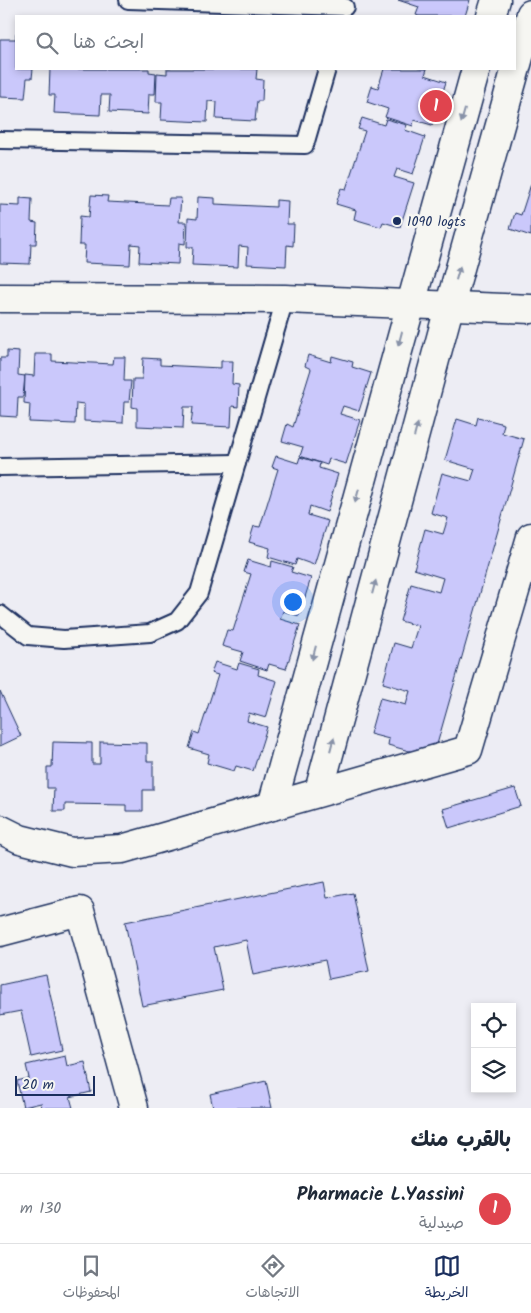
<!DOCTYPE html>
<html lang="ar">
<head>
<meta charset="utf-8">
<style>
	body { margin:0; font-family:Kalam,"Playpen Sans Arabic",sans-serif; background:#f6f6f7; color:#1f2937; direction:rtl }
	.controls { position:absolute; right:15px; bottom:15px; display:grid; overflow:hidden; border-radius:0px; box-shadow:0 2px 8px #0003 }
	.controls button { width:45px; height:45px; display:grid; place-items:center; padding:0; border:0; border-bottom:1px solid #e0e1e3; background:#fff; color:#1f2937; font:25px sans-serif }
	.scale { position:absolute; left:15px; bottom:12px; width:80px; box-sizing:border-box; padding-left:5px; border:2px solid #1b2f5e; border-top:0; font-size:14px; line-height:18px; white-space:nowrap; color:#1b2f5e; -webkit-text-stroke:4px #f6f6f2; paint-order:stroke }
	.you { position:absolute; left:292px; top:601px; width:18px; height:18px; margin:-12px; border:4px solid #fff; border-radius:50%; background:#1a73e8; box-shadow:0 0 0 8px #1a73e833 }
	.badge { display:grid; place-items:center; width:32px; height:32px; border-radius:50%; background:#1b2f5e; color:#fff; font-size:16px; font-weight:700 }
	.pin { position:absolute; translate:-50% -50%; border:2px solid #fff; box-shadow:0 1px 5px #0006 }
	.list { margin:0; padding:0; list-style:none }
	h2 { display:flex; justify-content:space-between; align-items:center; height:65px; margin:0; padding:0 20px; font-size:21px }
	h2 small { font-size:16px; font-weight:400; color:#747a83 }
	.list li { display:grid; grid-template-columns:32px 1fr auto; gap:15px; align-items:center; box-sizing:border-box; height:70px; padding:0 20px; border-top:1px solid #e0e1e3 }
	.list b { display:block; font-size:19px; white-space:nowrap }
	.list p { margin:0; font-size:16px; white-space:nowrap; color:#747a83 }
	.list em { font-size:16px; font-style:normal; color:#747a83 }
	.icon { flex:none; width:28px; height:28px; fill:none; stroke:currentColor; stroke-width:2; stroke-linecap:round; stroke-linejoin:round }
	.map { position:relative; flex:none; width:531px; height:1108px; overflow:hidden; direction:ltr }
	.search { position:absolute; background:#fff; box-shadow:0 2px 8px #0003; left:15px; right:15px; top:15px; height:55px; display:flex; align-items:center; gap:12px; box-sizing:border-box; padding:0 18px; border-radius:0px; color:#747a83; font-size:19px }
	.sheet { height:135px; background:#fff }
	nav { display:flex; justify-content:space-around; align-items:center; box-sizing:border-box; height:70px; border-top:1px solid #e0e1e3; background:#fff; font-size:14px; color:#747a83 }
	nav a { display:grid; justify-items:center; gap:2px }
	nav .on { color:#1b2f5e }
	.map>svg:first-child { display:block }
	.building { fill:#cac8fb; stroke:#1b2f5e }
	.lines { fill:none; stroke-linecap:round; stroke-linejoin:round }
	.service-casing { stroke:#1b2f5e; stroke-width:20 }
	.minor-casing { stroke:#1b2f5e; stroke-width:31 }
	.service { stroke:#f6f6f2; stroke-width:16 }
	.minor { stroke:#f6f6f2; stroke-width:28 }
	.oneway { fill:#8892a8 }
	.poi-dot { fill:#1b2f5e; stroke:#f6f6f2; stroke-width:2 }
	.labels { text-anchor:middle; stroke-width:5; stroke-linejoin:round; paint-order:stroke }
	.poi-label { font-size:14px; fill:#1b2f5e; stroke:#f6f6f2; text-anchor:start }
</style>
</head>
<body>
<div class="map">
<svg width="531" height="1108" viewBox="0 0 531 1108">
	<rect width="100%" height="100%" fill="#ededf4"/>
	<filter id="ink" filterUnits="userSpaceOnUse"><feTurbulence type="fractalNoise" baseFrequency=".02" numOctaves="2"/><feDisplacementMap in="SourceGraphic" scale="10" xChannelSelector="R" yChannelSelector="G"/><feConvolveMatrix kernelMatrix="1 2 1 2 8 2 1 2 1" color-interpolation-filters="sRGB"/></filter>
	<g filter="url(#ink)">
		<g class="building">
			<polygon points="398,0 470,0 465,16 419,16 416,15 419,7"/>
			<polygon points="16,33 16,69 33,69 32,78 27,78 25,98 0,97 0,39 16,39"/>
			<polygon points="50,69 149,69 149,72 156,73 155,94 149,94 148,114 109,112 110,95 101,95 100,115 54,113 55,95 49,95"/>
			<polygon points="167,69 257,69 256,79 263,80 262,101 257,101 255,121 216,119 217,102 208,101 207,122 161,120 162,102 156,102 157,73 167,74"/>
			<polygon points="384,69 427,69 425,75 446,82 432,125 414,120 413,126 385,117 388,109 367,102 372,86 378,88"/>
			<polygon points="362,118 384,125 386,119 407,125 405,130 425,137 413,174 397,169 394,177 414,183 400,227 383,222 381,227 354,219 356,210 336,204 341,188 346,189 365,131 358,129"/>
			<polygon points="531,184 531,236 510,229 515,213 521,215"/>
			<polygon points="91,195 108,196 107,202 168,205 169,198 181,198 179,222 186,222 185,244 179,243 178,264 139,262 140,245 131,244 130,265 84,263 85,245 79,245 80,216 89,217"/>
			<polygon points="198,197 215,198 215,204 276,207 276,200 288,201 287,224 294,224 293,246 287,245 286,266 247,264 248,247 239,246 238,267 192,265 193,247 187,247 188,218 197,219"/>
			<polygon points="20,198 32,199 31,222 37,223 36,244 31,244 30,264 0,263 0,205 20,206"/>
			<polygon points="7,351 19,352 18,375 25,376 23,397 18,397 17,417 0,416 0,358 7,358"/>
			<polygon points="35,354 52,354 52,361 113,364 114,357 125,357 124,381 131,381 129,402 124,402 123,423 84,421 84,404 76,403 75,424 29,422 30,404 24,403 25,375 34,376"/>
			<polygon points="308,355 331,362 332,356 353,362 352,367 371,373 359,411 343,406 340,414 360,420 346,464 329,459 327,465 300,456 303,447 282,441 287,424 293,427 311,369 305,366"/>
			<polygon points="143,358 160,359 160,365 221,368 221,361 233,361 232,384 239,385 238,407 232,406 231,427 191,425 193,407 184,407 183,428 137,426 137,408 132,407 133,379 142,379"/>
			<polygon points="478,417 504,424 502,433 524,439 434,755 416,749 416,753 388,745 389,739 370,734 380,698 406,705 410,691 383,683 394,643 411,648 418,626 400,621 411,584 439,592 443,578 414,569 425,529 443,534 448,518 431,513 442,473 471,481 475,469 445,460 457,419 476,425"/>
			<polygon points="276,456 298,463 300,457 320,463 319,468 338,474 327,512 310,506 308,515 328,521 314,565 297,559 295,565 268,557 270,548 249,542 254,526 260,527 278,469 272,467"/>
			<polygon points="248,560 271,567 272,561 293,567 291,572 311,578 299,616 283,611 280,619 300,625 286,669 269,664 267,670 240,661 243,652 222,646 227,630 233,631 251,574 244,572"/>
			<polygon points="215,662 237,669 239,663 259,669 258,675 277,681 266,718 249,713 247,721 267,727 253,771 236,766 234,771 207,763 209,754 189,748 194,732 199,734 218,675 211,673"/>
			<polygon points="0,691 21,736 0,746"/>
			<polygon points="53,742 92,743 92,764 100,764 100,742 147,743 147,761 153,761 153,790 143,790 143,811 126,811 126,805 65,804 65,811 53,811 54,788 47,788 47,767 52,767"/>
			<polygon points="515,788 521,806 449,828 443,809"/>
			<polygon points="324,882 327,898 353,893 369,971 329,979 325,960 253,975 246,940 214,947 223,990 142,1006 125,922"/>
			<polygon points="46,975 62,1050 31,1057 21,1011 0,1015 0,985"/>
			<polygon points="65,1056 67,1066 85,1062 91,1092 70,1097 73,1108 42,1108 41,1103 23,1107 17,1081 29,1078 26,1065"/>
			<polygon points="266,1081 272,1108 213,1108 210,1094"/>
		</g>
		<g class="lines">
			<defs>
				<g id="service">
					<polyline points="128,0 345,7"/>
					<polyline points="0,140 305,145 327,69"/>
					<polyline points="0,467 237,463"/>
					<polyline points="0,614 28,636 64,639 150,633 177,621 199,593 285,299"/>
				</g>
				<g id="minor">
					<polyline points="491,16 496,0"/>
					<polyline points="0,298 285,299 531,309"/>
					<polyline points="319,791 450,304 531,14"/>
					<polyline points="272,806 476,69"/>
					<polyline points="0,829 20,839 72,852 122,849 468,750 531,537"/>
					<polyline points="0,932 80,911 134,1108"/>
				</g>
			</defs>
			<use href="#service" class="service-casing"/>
			<use href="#minor" class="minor-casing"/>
			<use href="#service" class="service"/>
			<use href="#minor" class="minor"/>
		</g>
		<defs><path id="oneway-solid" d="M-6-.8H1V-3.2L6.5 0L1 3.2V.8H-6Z" transform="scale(1.25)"/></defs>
		<g class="oneway">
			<use href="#oneway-solid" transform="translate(463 116) rotate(106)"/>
			<use href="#oneway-solid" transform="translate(458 273) rotate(-74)"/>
			<use href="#oneway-solid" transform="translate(400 339) rotate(105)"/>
			<use href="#oneway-solid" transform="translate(416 430) rotate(-75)"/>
			<use href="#oneway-solid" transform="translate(357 496) rotate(105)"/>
			<use href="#oneway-solid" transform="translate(374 587) rotate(-75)"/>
			<use href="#oneway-solid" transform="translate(314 653) rotate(105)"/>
			<use href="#oneway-solid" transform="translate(332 744) rotate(-75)"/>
		</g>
	</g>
	<circle class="poi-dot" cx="397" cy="221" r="5"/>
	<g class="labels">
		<g class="poi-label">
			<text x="407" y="226">1090 logts</text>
		</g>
	</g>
</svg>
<div class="controls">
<button><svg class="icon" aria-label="locate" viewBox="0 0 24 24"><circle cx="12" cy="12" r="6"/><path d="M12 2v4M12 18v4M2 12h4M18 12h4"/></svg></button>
<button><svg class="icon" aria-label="layers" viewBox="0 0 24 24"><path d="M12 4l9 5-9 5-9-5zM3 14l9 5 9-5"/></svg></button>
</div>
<div class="scale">20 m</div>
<div class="you"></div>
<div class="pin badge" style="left:436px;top:106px;background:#e0444e">1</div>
<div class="search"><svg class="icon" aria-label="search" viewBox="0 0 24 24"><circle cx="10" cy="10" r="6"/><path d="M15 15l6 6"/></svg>ابحث هنا</div>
</div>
<section class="sheet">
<h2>بالقرب منك<small></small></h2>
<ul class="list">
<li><span class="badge" style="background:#e0444e">1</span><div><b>Pharmacie L.Yassini</b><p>صيدلية</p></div><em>130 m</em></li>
</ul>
</section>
<nav>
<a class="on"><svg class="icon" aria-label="map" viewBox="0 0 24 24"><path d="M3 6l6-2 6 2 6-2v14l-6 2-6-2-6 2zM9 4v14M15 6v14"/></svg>الخريطة</a>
<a><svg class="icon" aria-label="directions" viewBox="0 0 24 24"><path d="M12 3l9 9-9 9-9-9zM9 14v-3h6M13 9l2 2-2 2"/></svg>الاتجاهات</a>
<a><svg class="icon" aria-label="saved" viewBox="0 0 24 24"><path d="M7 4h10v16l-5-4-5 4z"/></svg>المحفوظات</a>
</nav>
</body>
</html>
